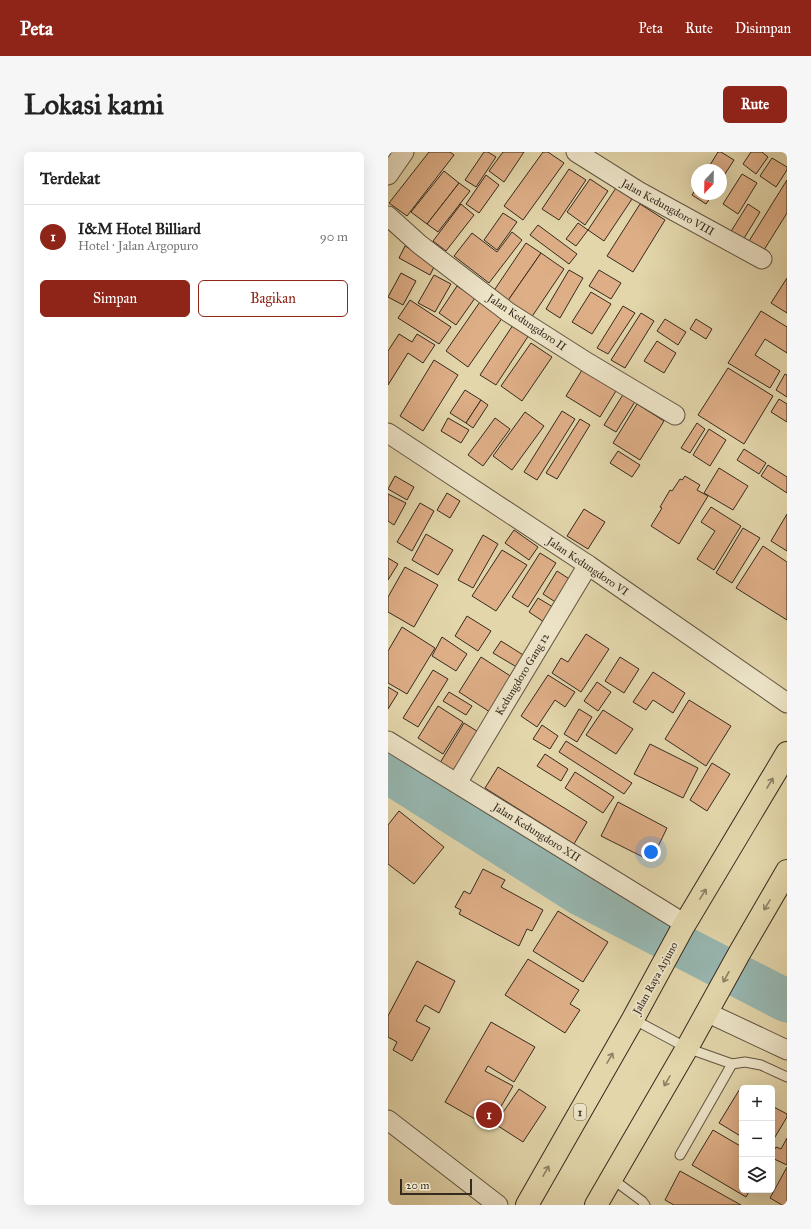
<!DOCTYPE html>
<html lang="id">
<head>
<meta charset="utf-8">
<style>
	body { margin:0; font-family:"IM FELL Great Primer",serif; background:#f6f6f6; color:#222 }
	.controls { position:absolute; right:12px; bottom:12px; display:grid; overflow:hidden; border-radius:6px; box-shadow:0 4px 16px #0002 }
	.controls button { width:36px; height:36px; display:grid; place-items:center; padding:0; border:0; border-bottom:1px solid #e0e0e0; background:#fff; color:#222; font:20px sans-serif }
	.compass { position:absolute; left:303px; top:12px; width:36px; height:36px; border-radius:50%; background:#fff; box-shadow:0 4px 16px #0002; rotate:202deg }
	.scale { position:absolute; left:12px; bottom:10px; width:72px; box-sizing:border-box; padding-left:4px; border:2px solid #362a1f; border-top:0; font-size:11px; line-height:14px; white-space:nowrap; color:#362a1f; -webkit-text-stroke:3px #ede4c8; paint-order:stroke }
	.you { position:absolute; left:263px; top:700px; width:14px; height:14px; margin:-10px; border:3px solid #fff; border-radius:50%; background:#1a73e8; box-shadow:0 0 0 6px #1a73e833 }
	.badge { display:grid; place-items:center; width:26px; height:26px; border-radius:50%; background:#8f2418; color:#fff; font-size:13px; font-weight:700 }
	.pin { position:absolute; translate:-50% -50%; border:2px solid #fff; box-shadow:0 1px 4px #0006 }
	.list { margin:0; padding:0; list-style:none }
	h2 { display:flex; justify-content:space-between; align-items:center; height:52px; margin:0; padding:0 16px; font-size:17px }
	h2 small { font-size:13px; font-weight:400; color:#767676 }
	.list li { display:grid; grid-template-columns:26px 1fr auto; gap:12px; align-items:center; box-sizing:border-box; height:64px; padding:0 16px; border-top:1px solid #e0e0e0 }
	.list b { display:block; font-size:15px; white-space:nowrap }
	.list p { margin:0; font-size:13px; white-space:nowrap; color:#767676 }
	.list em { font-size:13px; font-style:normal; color:#767676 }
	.actions { display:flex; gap:8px; padding:12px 16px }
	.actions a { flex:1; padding:9px 0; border:1px solid #8f2418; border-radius:6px; text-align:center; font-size:14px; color:#8f2418 }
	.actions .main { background:#8f2418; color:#fff }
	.icon { flex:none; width:22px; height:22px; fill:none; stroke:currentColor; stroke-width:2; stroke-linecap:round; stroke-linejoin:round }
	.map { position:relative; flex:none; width:399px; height:1053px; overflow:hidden; border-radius:6px }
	header { display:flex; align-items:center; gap:24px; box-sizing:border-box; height:56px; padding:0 20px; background:#8f2418; color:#fff }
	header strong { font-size:19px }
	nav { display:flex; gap:22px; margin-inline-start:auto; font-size:14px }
	.intro { display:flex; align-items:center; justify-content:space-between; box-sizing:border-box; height:96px; padding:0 24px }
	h1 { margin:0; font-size:28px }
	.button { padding:10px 18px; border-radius:6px; background:#8f2418; color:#fff; font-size:14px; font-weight:700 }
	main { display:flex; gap:24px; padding:0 24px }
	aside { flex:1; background:#fff; border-radius:6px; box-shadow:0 4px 16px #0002 }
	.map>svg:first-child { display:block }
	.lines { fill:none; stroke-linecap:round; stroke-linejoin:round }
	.river { stroke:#97b7b1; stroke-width:43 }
	.building { fill:#deae87; stroke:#362a1f }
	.service-casing { stroke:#615542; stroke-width:11 }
	.minor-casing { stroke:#615542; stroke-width:21 }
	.trunk-casing { stroke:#362a1f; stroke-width:24 }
	.service { stroke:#ede4c8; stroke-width:9 }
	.minor { stroke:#ede4c8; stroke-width:19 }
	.trunk { stroke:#e3d6ab; stroke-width:22 }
	.oneway { stroke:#8c8065 }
	.labels { text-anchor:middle; stroke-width:4; stroke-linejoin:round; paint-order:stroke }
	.shield { fill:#ede4c8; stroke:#6d6252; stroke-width:1 }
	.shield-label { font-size:10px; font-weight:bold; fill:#362a1f }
	.street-label { font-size:11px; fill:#362a1f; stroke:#ede4c8 }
</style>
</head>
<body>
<header>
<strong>Peta</strong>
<nav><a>Peta</a><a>Rute</a><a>Disimpan</a></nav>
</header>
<div class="intro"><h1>Lokasi kami</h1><a class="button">Rute</a></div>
<main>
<aside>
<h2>Terdekat<small></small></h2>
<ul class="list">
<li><span class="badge">1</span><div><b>I&amp;M Hotel Billiard</b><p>Hotel · Jalan Argopuro</p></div><em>90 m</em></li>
</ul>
<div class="actions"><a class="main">Simpan</a><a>Bagikan</a></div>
</aside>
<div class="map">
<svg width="399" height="1053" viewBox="0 0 399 1053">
	<rect width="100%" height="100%" fill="#e3d6ab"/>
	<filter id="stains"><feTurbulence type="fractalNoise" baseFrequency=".005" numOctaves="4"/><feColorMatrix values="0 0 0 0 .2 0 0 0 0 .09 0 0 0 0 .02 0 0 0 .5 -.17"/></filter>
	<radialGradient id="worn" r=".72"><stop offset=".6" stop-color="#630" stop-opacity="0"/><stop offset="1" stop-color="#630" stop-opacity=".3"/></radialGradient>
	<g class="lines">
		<polyline class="river" points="0,620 194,743 399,849"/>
	</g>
	<g class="building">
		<polygon points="41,0 62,0 66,3 19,64 1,51"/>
		<polygon points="96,0 100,0 108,5 88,35 77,28"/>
		<polygon points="115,0 136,0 116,30 101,19"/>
		<polygon points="155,0 160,0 176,11 135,68 116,54"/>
		<polygon points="330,0 333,0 346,8 333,28 333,18 319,18"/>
		<polygon points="363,0 374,0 380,5 368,22 355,12"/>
		<polygon points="384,6 399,15 399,18 388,35 372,24"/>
		<polygon points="181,17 198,28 171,68 154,57"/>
		<polygon points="56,19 71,31 39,72 23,60"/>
		<polygon points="354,22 369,31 350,62 335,52"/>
		<polygon points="98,23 111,33 91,61 78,52"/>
		<polygon points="202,27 220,39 197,73 179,60"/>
		<polygon points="399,28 399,61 376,98 361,89"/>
		<polygon points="71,31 82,39 50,80 39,72"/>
		<polygon points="309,35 309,42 325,42 318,52 304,43"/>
		<polygon points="228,36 244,47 216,89 200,78"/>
		<polygon points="73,52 86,63 58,99 45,89"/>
		<polygon points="252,52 277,68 245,120 219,104"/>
		<polygon points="360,52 372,60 355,88 342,81"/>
		<polygon points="115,61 129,70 109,98 96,88"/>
		<polygon points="190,71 200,78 188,94 178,87"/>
		<polygon points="150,73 189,102 181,112 142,83"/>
		<polygon points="124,80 134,88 101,131 66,104 84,81 109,100"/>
		<polygon points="138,91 153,101 119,150 105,140"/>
		<polygon points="17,94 48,111 42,123 11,106"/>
		<polygon points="153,101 176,117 143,166 119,150"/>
		<polygon points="181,118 195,126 172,166 158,157"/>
		<polygon points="211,118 233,131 223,147 201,134"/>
		<polygon points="13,121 28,129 15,153 0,145"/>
		<polygon points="46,123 63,132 47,160 30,151"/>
		<polygon points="399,126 399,161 383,151"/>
		<polygon points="69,134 87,146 68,173 51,161"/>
		<polygon points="203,140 223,152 204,182 184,170"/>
		<polygon points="94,147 117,162 80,215 58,199"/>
		<polygon points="22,148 63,175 51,192 10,166"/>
		<polygon points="235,154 247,161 220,202 209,196"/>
		<polygon points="373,159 399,175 399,201 377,187 367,203 392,219 382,236 340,211"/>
		<polygon points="253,161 266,169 237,216 223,208"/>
		<polygon points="277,167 298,180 290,193 269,179"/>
		<polygon points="308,167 324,177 318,187 302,177"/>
		<polygon points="125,173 141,183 108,233 92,223"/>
		<polygon points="11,182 24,190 29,182 47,193 35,211 20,201 0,233 0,199"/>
		<polygon points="269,189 288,201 276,221 256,209"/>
		<polygon points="143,191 164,205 134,249 113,234"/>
		<polygon points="46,208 70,223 35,279 12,264"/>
		<polygon points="340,216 385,244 356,292 310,263"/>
		<polygon points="194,218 228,239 212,265 178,244"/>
		<polygon points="397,222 399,223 399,245 388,238"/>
		<polygon points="77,238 93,248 78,271 62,261"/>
		<polygon points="236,241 248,248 228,280 216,273"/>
		<polygon points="391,247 399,252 399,270 383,260"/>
		<polygon points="93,248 100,253 85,276 78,271"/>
		<polygon points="249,252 276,269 252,308 225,291"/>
		<polygon points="174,259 187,267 149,328 136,320"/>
		<polygon points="137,260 156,274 124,318 105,304"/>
		<polygon points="60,266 81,278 73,291 53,279"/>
		<polygon points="107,266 122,277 95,314 80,303"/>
		<polygon points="192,267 202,273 169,327 158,321"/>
		<polygon points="309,271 317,277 302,301 293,296"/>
		<polygon points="321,277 338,288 322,314 305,303"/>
		<polygon points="356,297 378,311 371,322 349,308"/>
		<polygon points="230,299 252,313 244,325 222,311"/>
		<polygon points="380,313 399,325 399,341 373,324"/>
		<polygon points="331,316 360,334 345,358 316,341"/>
		<polygon points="7,324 26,335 19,348 0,337"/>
		<polygon points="297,324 312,333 309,338 320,344 291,392 263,374 274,356 272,355 282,338 284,339 292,327 294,328"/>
		<polygon points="59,341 72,349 62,366 49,358"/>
		<polygon points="0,342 18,351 6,373 0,369"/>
		<polygon points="32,351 46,359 24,399 9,390"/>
		<polygon points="323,355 353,374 326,418 309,407 327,379 313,370"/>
		<polygon points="196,357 217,370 200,397 179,384"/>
		<polygon points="399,362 399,399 383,389"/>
		<polygon points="355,376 372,386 344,431 328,421"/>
		<polygon points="126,378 150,395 141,408 117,391"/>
		<polygon points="38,382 65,398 50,423 24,408"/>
		<polygon points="95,383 110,392 85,436 70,428"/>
		<polygon points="375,394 399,410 399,468 348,436"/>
		<polygon points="114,398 139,413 108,459 84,444"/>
		<polygon points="152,401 168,411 140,455 124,445"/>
		<polygon points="0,406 10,412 0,428"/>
		<polygon points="17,415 50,433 26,475 0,460 0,445"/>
		<polygon points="169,419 183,428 169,451 155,442"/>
		<polygon points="150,446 165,455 156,470 141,460"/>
		<polygon points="79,464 103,479 90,499 67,484"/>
		<polygon points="14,475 47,496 19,542 0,531 0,499"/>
		<polygon points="198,482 221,497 193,540 164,521 173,506 180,510"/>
		<polygon points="54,485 79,502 68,519 44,504"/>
		<polygon points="113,489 140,506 132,517 105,501"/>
		<polygon points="93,505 127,527 105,562 71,540"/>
		<polygon points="232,505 251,517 236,541 217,529"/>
		<polygon points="45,518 60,527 30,575 15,566"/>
		<polygon points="265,520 297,541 285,561 265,548 258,558 245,550"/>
		<polygon points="160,523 187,540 177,555 167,548 149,575 133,564"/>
		<polygon points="209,530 223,540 210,559 196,549"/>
		<polygon points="0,535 10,541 0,557"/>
		<polygon points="61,540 84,554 78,563 55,549"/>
		<polygon points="301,548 343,574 318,614 277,587"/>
		<polygon points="50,554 75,570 55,602 30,586"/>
		<polygon points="191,557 204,565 189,590 176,582"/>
		<polygon points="215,558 245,577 228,602 198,583"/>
		<polygon points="76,571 92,581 68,621 52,611"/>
		<polygon points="154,573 170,584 162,597 145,587"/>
		<polygon points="178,589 244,631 236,642 171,600"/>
		<polygon points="262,592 310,616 295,646 246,622"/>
		<polygon points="157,602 180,617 173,629 149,614"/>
		<polygon points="324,611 342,622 319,659 302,648"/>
		<polygon points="110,615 199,670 186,692 97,636"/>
		<polygon points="187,620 226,645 215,661 177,636"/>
		<polygon points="230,650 279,676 263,709 213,684"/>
		<polygon points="11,659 56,695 26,732 0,712 0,673"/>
		<polygon points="95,717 117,728 113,735 155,758 144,779 139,777 131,794 71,762 73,758 67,755 76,739 82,742"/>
		<polygon points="170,759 220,790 195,830 145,799"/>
		<polygon points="140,807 191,838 182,852 192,858 177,881 117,843"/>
		<polygon points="29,809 67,829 51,861 37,853 28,869 42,876 24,909 5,898 9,890 0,885 0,864"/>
		<polygon points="103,870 147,895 126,930 100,914 97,919 125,934 101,975 57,950"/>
		<polygon points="353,935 354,936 354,985 331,971"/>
		<polygon points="131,937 158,955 135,990 107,972"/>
		<polygon points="384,954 399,962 399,965 384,990"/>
		<polygon points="325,978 354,995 354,1038 362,1038 358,1045 304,1013"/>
		<polygon points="399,986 399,1013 384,1006 384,1002 388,995 393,997"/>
		<polygon points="399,1015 399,1053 394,1053 382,1046"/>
		<polygon points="292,1019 353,1053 286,1053 277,1048"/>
	</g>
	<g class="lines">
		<defs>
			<g id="service">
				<polyline points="245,867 299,896 344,912 357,910 373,913 399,925"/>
				<polyline points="292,1003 344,912"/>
				<polyline points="223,1026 254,1049 257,1053"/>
			</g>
			<g id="minor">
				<polyline points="188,0 250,39 374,107"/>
				<polyline points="0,23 16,0"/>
				<polyline points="0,64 31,92 120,160 200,211 287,263"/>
				<polyline points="0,281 200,413 399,551"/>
				<polyline points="0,589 297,772"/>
				<polyline points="69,631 200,413"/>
				<polyline points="318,860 399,898"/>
				<polyline points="0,968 110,1053"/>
			</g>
			<g id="trunk">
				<polyline points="139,1053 245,867 295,775 399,601"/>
				<polyline points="208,1053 299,896 352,800 399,719"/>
			</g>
		</defs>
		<use href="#service" class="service-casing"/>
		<use href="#minor" class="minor-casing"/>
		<use href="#trunk" class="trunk-casing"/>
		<use href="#service" class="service"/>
		<use href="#minor" class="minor"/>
		<use href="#trunk" class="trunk"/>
	</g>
	<defs><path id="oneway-shaft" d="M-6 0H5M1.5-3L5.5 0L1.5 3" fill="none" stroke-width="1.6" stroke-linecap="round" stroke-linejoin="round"/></defs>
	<g class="oneway">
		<use href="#oneway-shaft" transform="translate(382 631) rotate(-59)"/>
		<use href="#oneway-shaft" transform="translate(315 742) rotate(-58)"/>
		<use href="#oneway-shaft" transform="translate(379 753) rotate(121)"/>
		<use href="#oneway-shaft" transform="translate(338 825) rotate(119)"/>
		<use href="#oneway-shaft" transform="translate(222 906) rotate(-60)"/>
		<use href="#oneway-shaft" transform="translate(279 929) rotate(120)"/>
		<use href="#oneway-shaft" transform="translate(158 1019) rotate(-60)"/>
	</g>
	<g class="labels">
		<rect class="shield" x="186" y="952" width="12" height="16" rx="3"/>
		<g class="shield-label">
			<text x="192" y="964">1</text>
		</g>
		<g class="street-label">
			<text transform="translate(280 55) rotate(29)" y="4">Jalan Kedungdoro VIII</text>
			<text transform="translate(139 170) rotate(34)" y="4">Jalan Kedungdoro II</text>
			<text transform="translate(200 414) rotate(34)" y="4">Jalan Kedungdoro VI</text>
			<text transform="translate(134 522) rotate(-59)" y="4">Kedungdoro Gang 12</text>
			<text transform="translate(149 680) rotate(32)" y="4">Jalan Kedungdoro XII</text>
			<text transform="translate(267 826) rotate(-61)" y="4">Jalan Raya Arjuno</text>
		</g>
	</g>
	<rect width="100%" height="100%" filter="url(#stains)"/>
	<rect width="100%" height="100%" fill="url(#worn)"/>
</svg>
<div class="controls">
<button>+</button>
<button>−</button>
<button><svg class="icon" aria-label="layers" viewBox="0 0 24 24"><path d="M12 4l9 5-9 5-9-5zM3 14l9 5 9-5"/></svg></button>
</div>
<svg class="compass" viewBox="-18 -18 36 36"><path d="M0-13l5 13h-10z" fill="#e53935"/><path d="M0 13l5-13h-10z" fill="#767676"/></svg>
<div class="scale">20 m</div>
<div class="you"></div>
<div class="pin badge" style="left:101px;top:963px">1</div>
</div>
</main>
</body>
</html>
